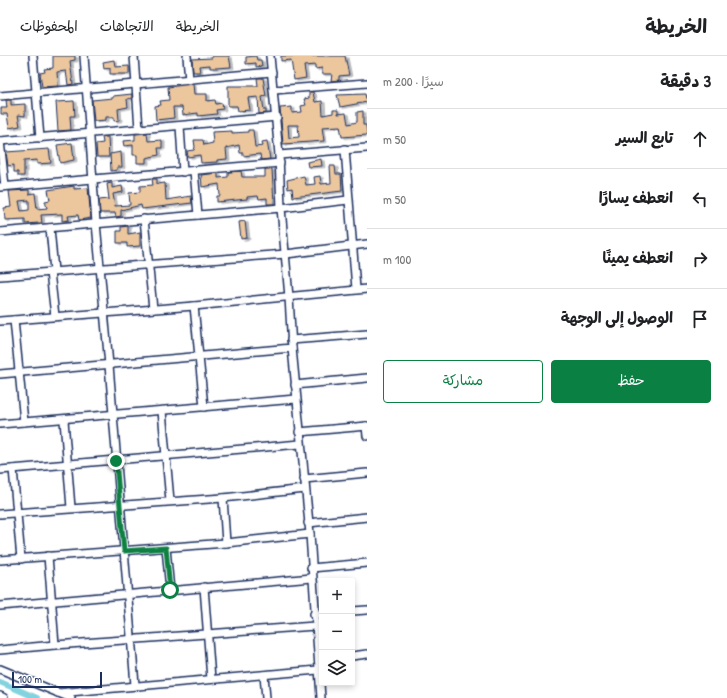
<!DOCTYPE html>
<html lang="ar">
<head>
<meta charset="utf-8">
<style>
	body { margin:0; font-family:"Patrick Hand","Playpen Sans Arabic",sans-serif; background:#f6f6f6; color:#202124; direction:rtl }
	.controls { position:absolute; right:12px; bottom:12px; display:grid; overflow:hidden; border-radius:4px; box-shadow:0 2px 6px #0003 }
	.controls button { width:36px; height:36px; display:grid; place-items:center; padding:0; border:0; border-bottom:1px solid #e0e0e0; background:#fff; color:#202124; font:20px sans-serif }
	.scale { position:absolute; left:12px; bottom:10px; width:90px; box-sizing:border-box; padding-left:4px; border:2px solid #1b2f5e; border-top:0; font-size:11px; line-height:14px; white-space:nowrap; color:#1b2f5e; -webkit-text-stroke:3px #fff; paint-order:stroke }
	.stop { position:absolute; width:12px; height:12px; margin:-9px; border:3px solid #0b8043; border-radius:50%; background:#fff }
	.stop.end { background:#0b8043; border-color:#fff; box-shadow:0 1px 4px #0008 }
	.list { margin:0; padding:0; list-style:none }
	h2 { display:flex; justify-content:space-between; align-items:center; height:52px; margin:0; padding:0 16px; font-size:17px }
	h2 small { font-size:13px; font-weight:400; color:#757577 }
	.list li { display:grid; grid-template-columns:26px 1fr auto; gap:12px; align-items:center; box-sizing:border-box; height:60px; padding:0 16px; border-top:1px solid #e0e0e0 }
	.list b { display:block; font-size:15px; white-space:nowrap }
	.list em { font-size:13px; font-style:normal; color:#757577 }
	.actions { display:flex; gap:8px; padding:12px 16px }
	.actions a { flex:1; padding:9px 0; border:1px solid #0b8043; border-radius:4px; text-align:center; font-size:14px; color:#0b8043 }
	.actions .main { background:#0b8043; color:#fff }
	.icon { flex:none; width:22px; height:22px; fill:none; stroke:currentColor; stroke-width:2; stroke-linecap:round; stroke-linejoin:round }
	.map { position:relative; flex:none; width:367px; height:642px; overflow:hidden; direction:ltr }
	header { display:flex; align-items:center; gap:24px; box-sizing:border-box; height:56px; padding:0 20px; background:#fff; border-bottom:1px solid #e0e0e0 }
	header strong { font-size:19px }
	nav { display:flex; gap:22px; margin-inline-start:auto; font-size:14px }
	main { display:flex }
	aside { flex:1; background:#fff }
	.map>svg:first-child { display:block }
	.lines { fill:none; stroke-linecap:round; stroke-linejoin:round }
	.canal { stroke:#83d3df; stroke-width:6 }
	.building { fill:#ecc69c; stroke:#1b2f5e; fill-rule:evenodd; filter:url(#shadow) }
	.minor-casing { stroke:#1b2f5e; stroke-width:10 }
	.minor { stroke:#fff; stroke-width:7 }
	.route { stroke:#0b8043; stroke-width:5 }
</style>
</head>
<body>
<header>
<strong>الخريطة</strong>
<nav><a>الخريطة</a><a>الاتجاهات</a><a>المحفوظات</a></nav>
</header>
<main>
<aside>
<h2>3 دقيقة<small>سيرًا · 200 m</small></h2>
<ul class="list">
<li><svg class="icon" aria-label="ahead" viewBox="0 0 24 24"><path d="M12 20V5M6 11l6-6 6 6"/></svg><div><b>تابع السير</b></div><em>50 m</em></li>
<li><svg class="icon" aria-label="left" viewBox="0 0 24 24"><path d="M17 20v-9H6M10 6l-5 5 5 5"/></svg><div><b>انعطف يسارًا</b></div><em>50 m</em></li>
<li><svg class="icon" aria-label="right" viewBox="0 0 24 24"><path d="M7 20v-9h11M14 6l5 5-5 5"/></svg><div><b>انعطف يمينًا</b></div><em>100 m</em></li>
<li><svg class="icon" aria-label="arrive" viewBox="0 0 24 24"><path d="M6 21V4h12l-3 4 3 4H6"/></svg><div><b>الوصول إلى الوجهة</b></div></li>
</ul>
<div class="actions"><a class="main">حفظ</a><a>مشاركة</a></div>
</aside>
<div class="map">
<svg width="367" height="642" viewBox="0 0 367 642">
	<defs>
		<filter id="shadow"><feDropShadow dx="3" dy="1.5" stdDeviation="0" flood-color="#0004"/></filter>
	</defs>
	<rect width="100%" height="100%" fill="#fff"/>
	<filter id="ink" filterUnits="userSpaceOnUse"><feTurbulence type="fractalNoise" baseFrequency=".025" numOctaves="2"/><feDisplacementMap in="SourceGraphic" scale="8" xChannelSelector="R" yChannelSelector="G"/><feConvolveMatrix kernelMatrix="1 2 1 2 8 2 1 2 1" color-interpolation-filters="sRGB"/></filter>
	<g filter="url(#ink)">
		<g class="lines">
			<polyline class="canal" points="0,626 37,642"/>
		</g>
		<g class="building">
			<polygon points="53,0 75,0 75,4 70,5 73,28 68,29 66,15 57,16 58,30 42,31 40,17 45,16 44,13 53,12"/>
			<polygon points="212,0 229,0 231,11 216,12 210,12 210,9 199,10 200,16 193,16 192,3 212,2"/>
			<polygon points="256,0 257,4 261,4 262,10 256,11 256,7 246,8 246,1"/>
			<polygon points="281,0 345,0 349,19 339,20 339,24 331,25 332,18 322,18 322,12 315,13 315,9 304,10 306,22 294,24 291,4 281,5"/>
			<polygon points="114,4 115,11 129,10 129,18 110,18 110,12 104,13 103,6"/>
			<polygon points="257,22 263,22 266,40 262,41 264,54 266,54 266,57 259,58 258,41 248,42 250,54 238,55 237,50 228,50 228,30 258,30"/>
			<polygon points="193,28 194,38 207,38 207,45 215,44 216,48 222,47 223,53 216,54 217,58 198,60 198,57 183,59 182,51 173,51 174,62 156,64 155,50 161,49 160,45 169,44 168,31"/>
			<path d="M 309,36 L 313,36 L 315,46 L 322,45 L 323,59 L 333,57 L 333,54 L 338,54 L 338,58 L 346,57 L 348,68 L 357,66 L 357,56 L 363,55 L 363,69 L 366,69 L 367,79 L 342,81 L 340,70 L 322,71 L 324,85 L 283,88 L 280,52 L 292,51 L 292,57 L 302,56 L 301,50 L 306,49 L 304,43 L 309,42 ZM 288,69 L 298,69 L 299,81 L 289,82 Z"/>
			<polygon points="132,38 132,42 127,43 128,51 118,53 119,64 114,65 114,61 106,61 106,64 94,65 92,44 113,42 113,40"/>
			<polygon points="365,38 367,46 340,51 337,39"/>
			<polygon points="6,44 11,44 11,49 25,48 25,60 18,59 20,70 9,72 7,58 1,58 1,52 7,52"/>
			<polygon points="74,45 75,60 70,60 71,74 58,75 56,46"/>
			<polygon points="248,74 253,74 255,91 263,90 262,86 267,85 270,103 261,104 260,98 243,100 243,97 240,97 239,89 226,92 227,103 217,104 217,106 201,107 200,99 188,101 187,95 194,94 195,91 194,84 203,84 204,89 213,87 212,76 232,75 232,77 248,76"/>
			<polygon points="147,77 148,85 162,84 162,92 158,92 159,99 146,102 146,107 137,107 137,99 133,99 133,89 124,90 123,85 135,84 135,78"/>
			<polygon points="102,81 108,81 109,101 97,101 96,88 103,87"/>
			<polygon points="72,87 74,104 60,107 57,89"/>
			<polygon points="49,93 51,107 37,108 37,104 24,105 24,120 18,120 18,116 14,116 14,109 8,110 6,96"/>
			<polygon points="121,96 122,111 117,111 117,114 111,115 110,98"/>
			<polygon points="321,103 322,110 308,111 307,106"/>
			<polygon points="330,110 335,110 336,118 341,118 342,135 293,141 292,132 288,133 287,124 304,120 306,129 315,128 314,121 320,120 321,128 331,127"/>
			<polygon points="265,113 272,113 274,148 267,148 267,142 259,143 258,140 247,141 247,143 217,146 217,140 220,140 219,128 202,131 201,119 218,117 218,122 228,121 228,116 241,115 242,121 265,121"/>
			<polygon points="152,123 157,123 157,128 165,127 166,144 191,140 192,147 142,153 141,149 121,154 121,160 116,161 115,157 100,157 99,144 109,143 107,128 112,127 112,132 122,130 123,136 113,138 115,150 130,149 129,137 140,136 140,130 153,129"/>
			<path d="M 74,130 L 74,133 L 88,132 L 91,162 L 79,164 L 78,159 L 68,160 L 69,164 L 62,165 L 62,158 L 41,159 L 42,167 L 39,167 L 25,168 L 25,163 L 5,164 L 4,152 L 11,151 L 9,135 L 29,134 L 29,138 L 35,137 L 37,153 L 47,152 L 45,145 L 50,144 L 48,134 ZM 29,144 L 29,154 L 21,155 L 19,145 Z"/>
			<polygon points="245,165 247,182 241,183 239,166"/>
			<polygon points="128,170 128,178 140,176 140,190 127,191 127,187 117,187 117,175 121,175 121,171"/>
		</g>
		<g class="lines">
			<defs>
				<g id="minor">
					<polyline points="33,0 40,82"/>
					<polyline points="84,0 96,167 109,309 135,629"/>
					<polyline points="134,0 139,73"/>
					<polyline points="187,0 189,24"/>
					<polyline points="270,0 279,99"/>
					<polyline points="274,34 367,27"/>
					<polyline points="0,40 272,16"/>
					<polyline points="180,70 183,116"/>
					<polyline points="0,85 277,61"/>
					<polyline points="0,85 5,130"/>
					<polyline points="345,93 356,233"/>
					<polyline points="194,115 198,159"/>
					<polyline points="0,131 280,107"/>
					<polyline points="144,163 153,253"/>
					<polyline points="50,172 54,215"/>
					<polyline points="0,176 281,152 348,144"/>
					<polyline points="50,216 55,260"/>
					<polyline points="0,220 286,198 367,188"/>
					<polyline points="194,250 204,351"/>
					<polyline points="14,264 24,366"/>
					<polyline points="0,265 194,250 367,233"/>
					<polyline points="291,284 367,278"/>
					<polyline points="292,292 310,478 321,642"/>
					<polyline points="0,318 292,292 289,241 281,152 279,99 367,92"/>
					<polyline points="295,329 367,322"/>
					<polyline points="162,355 170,445"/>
					<polyline points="64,364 71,452"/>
					<polyline points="0,368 296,343"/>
					<polyline points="366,370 367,380"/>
					<polyline points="299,376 367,370"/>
					<polyline points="13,413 21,503"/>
					<polyline points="0,414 300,388"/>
					<polyline points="304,423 367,417"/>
					<polyline points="223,442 226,487"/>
					<polyline points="0,458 223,442 305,433"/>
					<polyline points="308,467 367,461"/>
					<polyline points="166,492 170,534"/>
					<polyline points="48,500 55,589"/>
					<polyline points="0,504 226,487 310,478"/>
					<polyline points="311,512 367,507"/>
					<polyline points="204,531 211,623"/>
					<polyline points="0,550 312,522"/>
					<polyline points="352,555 367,554"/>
					<polyline points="314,558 322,558"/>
					<polyline points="0,594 55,589 315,570"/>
					<polyline points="352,600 367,598"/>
					<polyline points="0,613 71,642"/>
					<polyline points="264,619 266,642"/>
					<polyline points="58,637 318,614"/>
					<polyline points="0,640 4,642"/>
				</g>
			</defs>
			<use href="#minor" class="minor-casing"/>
			<use href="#minor" class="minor"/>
		</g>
	</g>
	<g class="lines" filter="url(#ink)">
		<polyline class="route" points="116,405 124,495 166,492 170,534"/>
	</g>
</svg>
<div class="controls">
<button>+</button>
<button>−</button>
<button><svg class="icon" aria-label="layers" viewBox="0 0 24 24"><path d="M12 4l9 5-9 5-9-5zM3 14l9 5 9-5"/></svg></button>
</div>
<div class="scale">100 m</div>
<div class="stop" style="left:170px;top:534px"></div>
<div class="stop end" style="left:116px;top:405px"></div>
</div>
</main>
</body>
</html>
